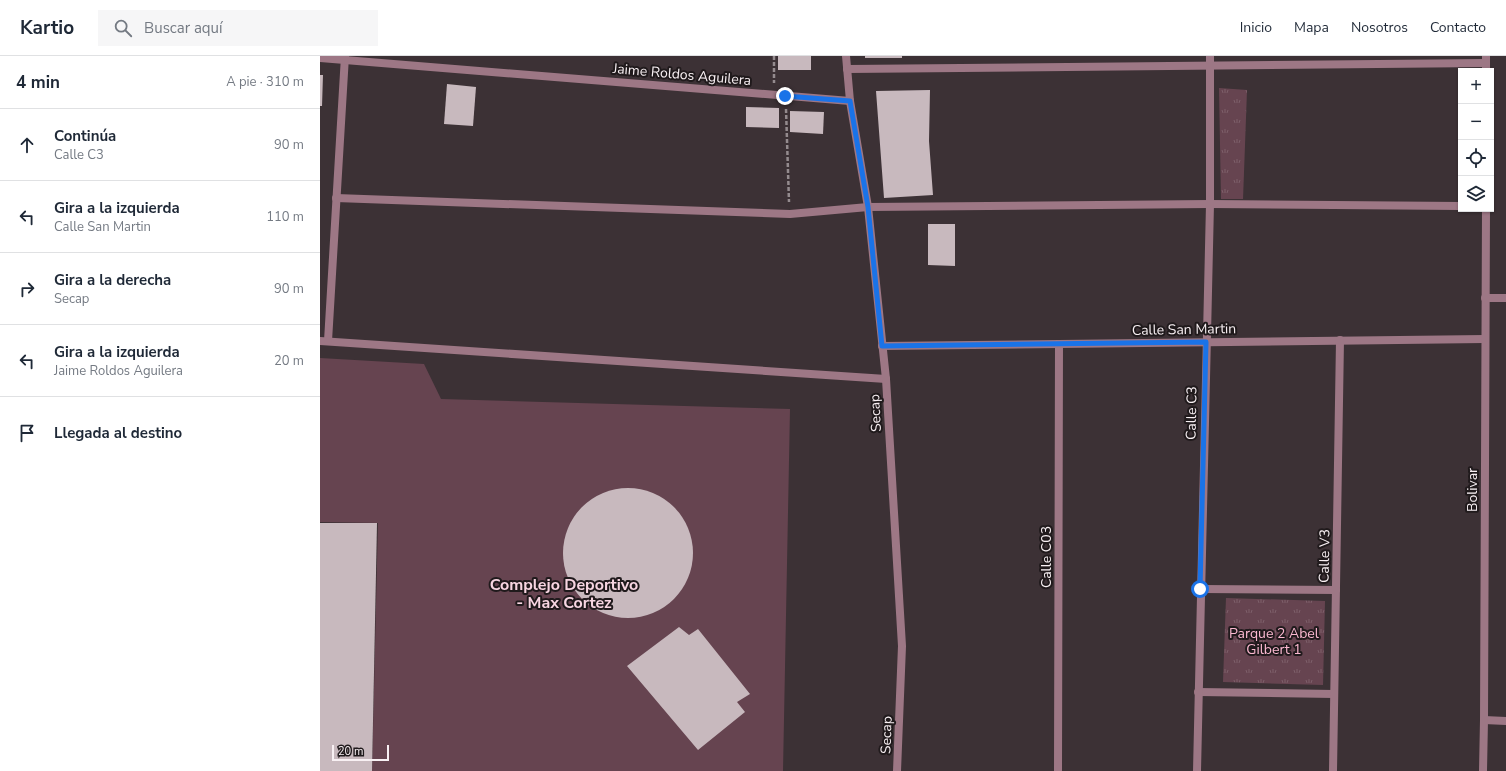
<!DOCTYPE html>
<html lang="es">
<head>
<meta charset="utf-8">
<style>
	body { margin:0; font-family:"Nunito Sans",sans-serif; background:#f6f6f7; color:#1f2937 }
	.controls { position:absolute; right:12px; top:12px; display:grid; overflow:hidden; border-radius:0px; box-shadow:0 1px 3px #0004 }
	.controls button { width:36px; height:36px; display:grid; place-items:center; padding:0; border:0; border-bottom:1px solid #e0e1e3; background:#fff; color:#1f2937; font:20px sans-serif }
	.scale { position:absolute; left:12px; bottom:10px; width:57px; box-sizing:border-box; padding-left:4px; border:2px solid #f8f0f3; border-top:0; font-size:11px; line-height:14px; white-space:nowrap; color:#f8f0f3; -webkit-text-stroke:3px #201a1c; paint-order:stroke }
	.stop { position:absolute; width:12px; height:12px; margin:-9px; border:3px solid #1a73e8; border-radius:50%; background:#fff }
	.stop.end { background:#1a73e8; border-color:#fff; box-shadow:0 1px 4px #0008 }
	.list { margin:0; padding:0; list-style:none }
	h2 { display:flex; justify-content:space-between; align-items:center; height:52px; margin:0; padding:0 16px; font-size:17px }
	h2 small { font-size:13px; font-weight:400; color:#747a83 }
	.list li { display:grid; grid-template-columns:26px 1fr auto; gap:12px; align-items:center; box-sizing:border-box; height:72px; padding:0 16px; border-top:1px solid #e0e1e3 }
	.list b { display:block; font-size:15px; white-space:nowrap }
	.list p { margin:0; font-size:13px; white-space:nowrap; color:#747a83 }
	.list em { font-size:13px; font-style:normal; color:#747a83 }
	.icon { flex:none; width:22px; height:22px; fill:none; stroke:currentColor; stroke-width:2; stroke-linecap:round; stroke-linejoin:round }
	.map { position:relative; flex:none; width:1186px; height:715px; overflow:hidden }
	header { display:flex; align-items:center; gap:24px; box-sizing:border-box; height:56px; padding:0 20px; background:#fff; border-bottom:1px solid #e0e1e3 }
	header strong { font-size:19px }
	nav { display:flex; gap:22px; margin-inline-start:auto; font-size:14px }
	.search { width:280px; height:36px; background:#f6f6f7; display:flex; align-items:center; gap:10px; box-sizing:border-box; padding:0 14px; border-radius:0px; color:#747a83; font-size:15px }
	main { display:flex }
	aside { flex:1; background:#fff }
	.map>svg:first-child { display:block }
	.grass { fill:url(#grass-tufts) }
	.garden { fill:#664450 }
	.building { fill:#c8b9be }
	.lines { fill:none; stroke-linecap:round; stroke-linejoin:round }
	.path { stroke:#948b8e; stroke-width:2.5; stroke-dasharray:4 2; stroke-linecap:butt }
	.minor { stroke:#9d7785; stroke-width:8 }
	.tertiary { stroke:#9d7785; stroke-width:8 }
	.route { stroke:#1a73e8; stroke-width:5 }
	.labels { text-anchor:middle; stroke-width:4; stroke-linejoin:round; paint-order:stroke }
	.street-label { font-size:14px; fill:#f8f0f3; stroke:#201a1c }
	.park-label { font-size:14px; fill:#fbb9d1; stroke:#201a1c }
	.quarter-label { font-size:16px; font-weight:bold; fill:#f8d6e2; stroke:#201a1c }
</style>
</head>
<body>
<header>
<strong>Kartio</strong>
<div class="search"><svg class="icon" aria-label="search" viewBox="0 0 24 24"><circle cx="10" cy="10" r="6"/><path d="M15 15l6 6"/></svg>Buscar aquí</div>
<nav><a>Inicio</a><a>Mapa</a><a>Nosotros</a><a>Contacto</a></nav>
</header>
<main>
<aside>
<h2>4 min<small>A pie · 310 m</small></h2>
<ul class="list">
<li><svg class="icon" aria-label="ahead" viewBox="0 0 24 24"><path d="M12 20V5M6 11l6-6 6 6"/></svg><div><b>Continúa</b><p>Calle C3</p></div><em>90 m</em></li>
<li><svg class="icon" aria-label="left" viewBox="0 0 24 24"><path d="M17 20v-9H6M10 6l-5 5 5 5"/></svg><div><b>Gira a la izquierda</b><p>Calle San Martin</p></div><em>110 m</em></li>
<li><svg class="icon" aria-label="right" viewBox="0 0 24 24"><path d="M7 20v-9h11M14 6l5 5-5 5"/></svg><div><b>Gira a la derecha</b><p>Secap</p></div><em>90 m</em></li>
<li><svg class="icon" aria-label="left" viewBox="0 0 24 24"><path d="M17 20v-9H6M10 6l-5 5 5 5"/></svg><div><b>Gira a la izquierda</b><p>Jaime Roldos Aguilera</p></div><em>20 m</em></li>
<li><svg class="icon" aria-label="arrive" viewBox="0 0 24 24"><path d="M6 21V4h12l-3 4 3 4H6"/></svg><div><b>Llegada al destino</b></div></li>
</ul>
</aside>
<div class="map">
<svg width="1186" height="715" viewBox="0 0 1186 715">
	<defs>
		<pattern id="grass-tufts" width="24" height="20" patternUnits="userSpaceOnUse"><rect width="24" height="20" fill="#664450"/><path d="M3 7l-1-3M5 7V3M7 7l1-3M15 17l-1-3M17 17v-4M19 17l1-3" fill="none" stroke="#7d5f6a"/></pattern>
	</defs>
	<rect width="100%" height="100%" fill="#3c3135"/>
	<g class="grass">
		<polygon points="899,32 927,34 923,143 901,143"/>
		<polygon points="906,542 1005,545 1003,629 903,626"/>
	</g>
	<polygon class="garden" points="0,302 104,308 121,343 470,353 463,715 52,715 58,467 0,466"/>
	<g class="building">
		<rect x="458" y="0" width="33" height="14"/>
		<rect x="545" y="0" width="37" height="2"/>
		<polygon points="0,19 3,19 2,50 0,50"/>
		<polygon points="127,28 156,31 153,70 124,68"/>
		<polygon points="610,34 609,85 613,139 564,142 556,35"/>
		<polygon points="426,51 459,52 459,72 426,71"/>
		<polygon points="470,55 504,56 503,78 470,76"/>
		<polygon points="608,168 635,168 635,210 608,209"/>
		<circle cx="308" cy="497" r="65"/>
		<polygon points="0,467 57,467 52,715 0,715"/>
		<polygon points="359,571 369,579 378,573 430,638 417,646 425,656 378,694 307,610"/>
	</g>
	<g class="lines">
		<g class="path">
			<polyline points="454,0 454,27"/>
			<polyline points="466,53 469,146"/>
		</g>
		<g class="minor">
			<polyline points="527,13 1166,7"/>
			<polyline points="1166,15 1166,0"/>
			<polyline points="16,142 470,158 548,151 890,148 1141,150"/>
			<polyline points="1165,242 1186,242"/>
			<polyline points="0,285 566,323"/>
			<polyline points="8,285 25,0"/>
			<polyline points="562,290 1165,283"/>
			<polyline points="881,533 1016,534"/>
			<polyline points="878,636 1014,638"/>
			<polyline points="1164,664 1186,665"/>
			<polyline points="738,715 739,288"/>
			<polyline points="877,715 890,148 890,0"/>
			<polyline points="1013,715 1020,284"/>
			<polyline points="1163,715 1164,664 1166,153"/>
		</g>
		<g class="tertiary">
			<polyline points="526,0 530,45 548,151 566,323 582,590 577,715"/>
			<polyline points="0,2 530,45"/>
		</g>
	</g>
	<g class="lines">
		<polyline class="route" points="465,40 530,45 548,151 562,290 886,286 880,533"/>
	</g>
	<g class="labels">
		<g class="street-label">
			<text transform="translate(362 18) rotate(5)" y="5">Jaime Roldos Aguilera</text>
			<text transform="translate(864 273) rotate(-1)" y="5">Calle San Martin</text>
			<text transform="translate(555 357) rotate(-93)" y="5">Secap</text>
			<text transform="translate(871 357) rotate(-89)" y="5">Calle C3</text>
			<text transform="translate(1152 434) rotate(-90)" y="5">Bolivar</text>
			<text transform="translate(1004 500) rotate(-89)" y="5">Calle V3</text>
			<text transform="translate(726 501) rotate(-90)" y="5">Calle C03</text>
			<text transform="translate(566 679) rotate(-88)" y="5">Secap</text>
		</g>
		<g class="park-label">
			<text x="954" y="582">Parque 2 Abel<tspan x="954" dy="16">Gilbert 1</tspan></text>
		</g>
		<g class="quarter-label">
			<text x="244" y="534">Complejo Deportivo<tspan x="244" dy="18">- Max Cortez</tspan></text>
		</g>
	</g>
</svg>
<div class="controls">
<button>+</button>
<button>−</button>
<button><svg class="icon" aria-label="locate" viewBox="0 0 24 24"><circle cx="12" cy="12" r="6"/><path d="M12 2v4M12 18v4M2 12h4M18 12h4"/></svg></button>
<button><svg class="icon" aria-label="layers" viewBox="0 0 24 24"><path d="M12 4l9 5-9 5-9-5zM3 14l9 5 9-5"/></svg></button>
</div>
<div class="scale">20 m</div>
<div class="stop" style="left:880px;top:533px"></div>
<div class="stop end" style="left:465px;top:40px"></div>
</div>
</main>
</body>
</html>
